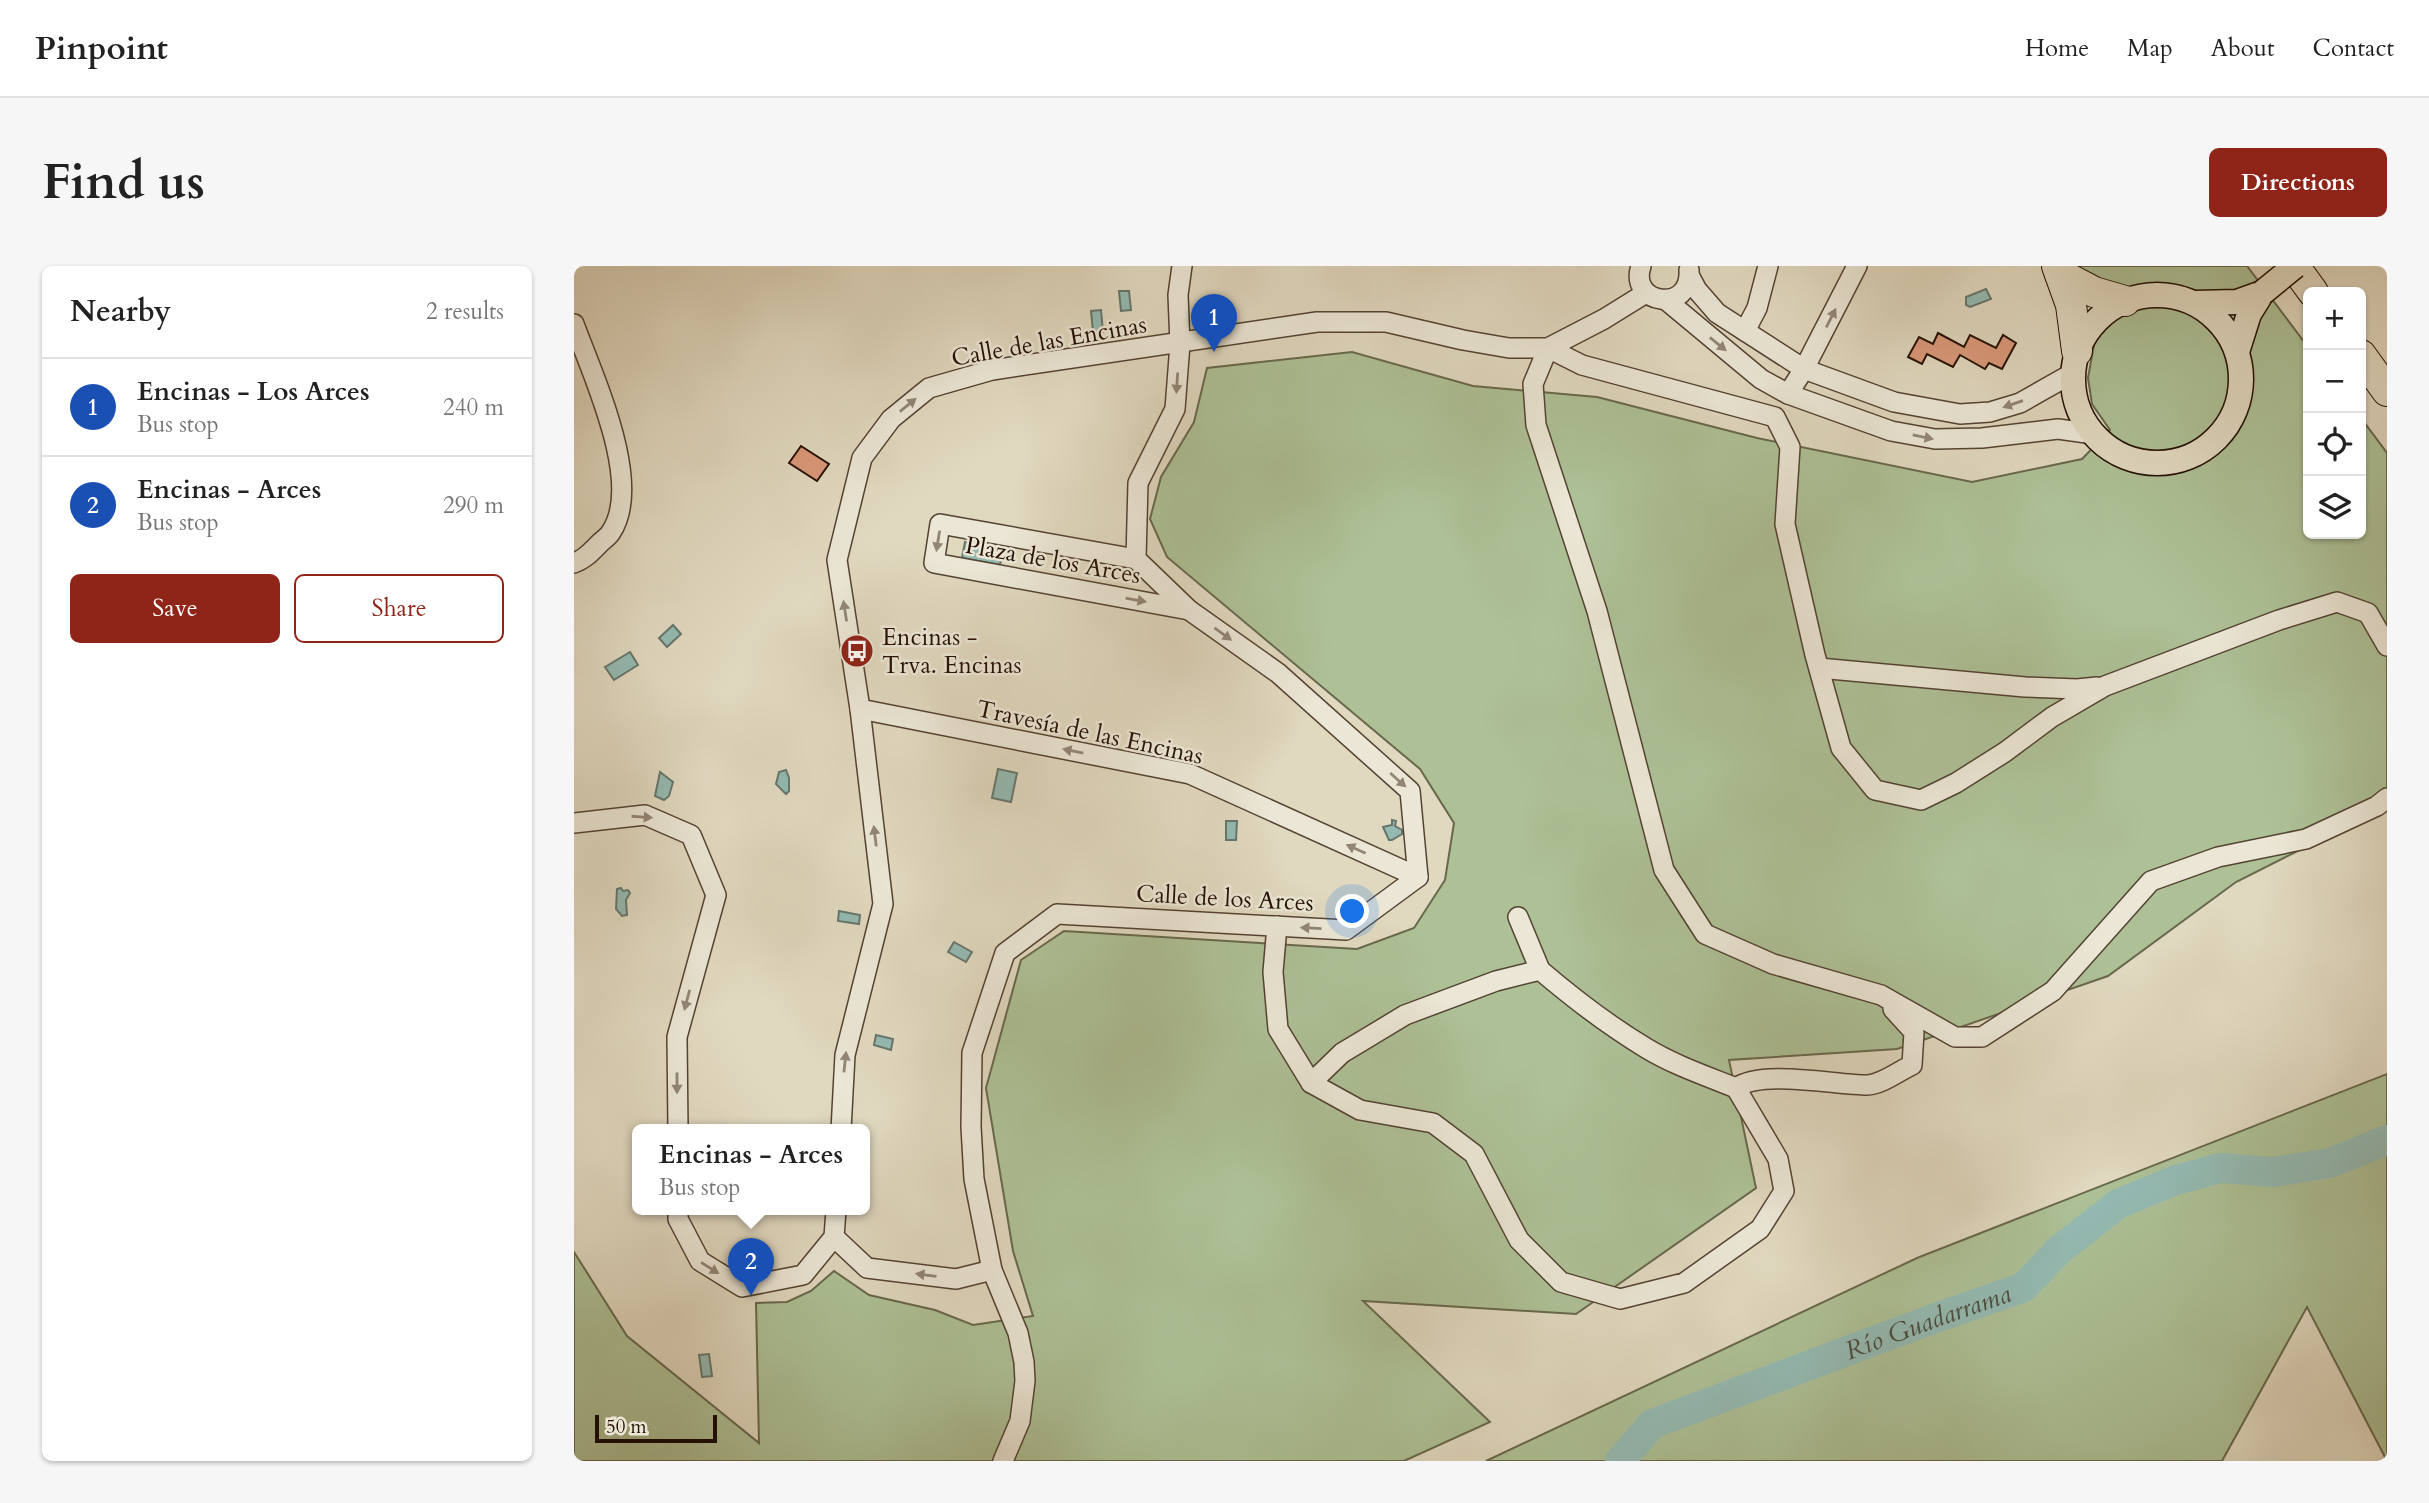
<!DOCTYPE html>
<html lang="en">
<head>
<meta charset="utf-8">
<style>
	body { margin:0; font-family:Cardo,serif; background:#f6f6f6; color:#222 }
	.controls { position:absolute; right:21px; top:21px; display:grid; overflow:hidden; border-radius:10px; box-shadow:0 2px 5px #0004 }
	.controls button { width:63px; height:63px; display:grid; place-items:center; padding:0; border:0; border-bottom:2px solid #e0e0e0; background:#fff; color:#222; font:35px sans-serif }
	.scale { position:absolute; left:21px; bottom:18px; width:122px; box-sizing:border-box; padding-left:7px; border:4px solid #241103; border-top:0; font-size:19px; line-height:24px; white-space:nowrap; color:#241103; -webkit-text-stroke:5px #ebe6d5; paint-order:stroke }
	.you { position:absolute; left:779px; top:646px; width:24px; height:24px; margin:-18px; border:5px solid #fff; border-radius:50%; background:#1a73e8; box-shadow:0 0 0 10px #1a73e833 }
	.badge { display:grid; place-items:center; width:46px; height:46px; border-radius:50%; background:#8f2418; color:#fff; font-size:23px; font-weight:700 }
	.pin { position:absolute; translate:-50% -58px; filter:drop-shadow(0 2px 4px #0008) }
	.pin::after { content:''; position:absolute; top:37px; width:24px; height:21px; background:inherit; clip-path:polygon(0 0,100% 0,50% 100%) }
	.popup { position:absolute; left:58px; top:858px; width:238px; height:91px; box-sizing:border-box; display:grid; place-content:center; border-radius:10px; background:#fff; filter:drop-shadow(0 2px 5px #0005); font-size:23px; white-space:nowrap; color:#767676 }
	.popup b { font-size:26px; color:#222 }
	.popup::after { content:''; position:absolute; left:50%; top:100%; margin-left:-14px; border:14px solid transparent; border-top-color:#fff }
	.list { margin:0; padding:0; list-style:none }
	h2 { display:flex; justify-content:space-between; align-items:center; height:91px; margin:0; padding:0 28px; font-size:30px }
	h2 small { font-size:23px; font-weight:400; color:#767676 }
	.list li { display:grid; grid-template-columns:46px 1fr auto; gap:21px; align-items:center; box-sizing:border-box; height:98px; padding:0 28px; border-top:2px solid #e0e0e0 }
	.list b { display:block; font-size:26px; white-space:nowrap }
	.list p { margin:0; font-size:23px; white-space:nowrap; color:#767676 }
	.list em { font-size:23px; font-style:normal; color:#767676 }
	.actions { display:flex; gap:14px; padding:21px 28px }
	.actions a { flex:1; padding:16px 0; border:2px solid #8f2418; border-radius:10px; text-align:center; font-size:24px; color:#8f2418 }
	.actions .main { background:#8f2418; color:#fff }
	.icon { flex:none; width:38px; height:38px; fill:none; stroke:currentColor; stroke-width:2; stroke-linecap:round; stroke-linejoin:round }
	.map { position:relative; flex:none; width:1813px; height:1195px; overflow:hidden; border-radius:10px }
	header { display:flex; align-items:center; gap:42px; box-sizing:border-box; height:98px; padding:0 35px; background:#fff; border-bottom:2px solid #e0e0e0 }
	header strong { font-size:33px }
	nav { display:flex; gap:38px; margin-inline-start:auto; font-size:24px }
	.intro { display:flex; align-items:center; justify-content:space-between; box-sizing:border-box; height:168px; padding:0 42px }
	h1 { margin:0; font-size:49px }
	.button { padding:18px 32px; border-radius:10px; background:#8f2418; color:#fff; font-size:24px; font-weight:700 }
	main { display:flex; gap:42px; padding:0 42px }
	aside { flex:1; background:#fff; border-radius:10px; box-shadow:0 2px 5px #0004 }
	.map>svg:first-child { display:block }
	.green { fill:#adc096; stroke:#68684c; stroke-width:2 }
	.water { fill:#94bab2; stroke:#67766c; stroke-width:2 }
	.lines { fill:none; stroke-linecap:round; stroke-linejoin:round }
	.river { stroke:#94bab2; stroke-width:30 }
	.building { fill:#da997a; stroke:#241103; stroke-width:2 }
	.minor-casing { stroke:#534332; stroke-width:22 }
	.major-casing { stroke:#241103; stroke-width:27 }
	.highway-casing { stroke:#241103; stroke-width:32 }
	.minor { stroke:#ebe6d5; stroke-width:19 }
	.major { stroke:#e0d8bf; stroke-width:24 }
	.highway { stroke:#e0d8bf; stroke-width:30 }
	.major-bridge-casing { stroke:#241103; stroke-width:27; stroke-linecap:butt }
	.major-bridge { stroke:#e0d8bf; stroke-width:24 }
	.oneway { fill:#918676 }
	.labels { text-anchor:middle; stroke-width:5; stroke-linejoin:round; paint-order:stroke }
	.street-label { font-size:24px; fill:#241103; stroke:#ebe6d5 }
	.poi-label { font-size:24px; fill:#241103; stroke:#ebe6d5; text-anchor:start }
	.water-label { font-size:26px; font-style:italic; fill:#4b4c40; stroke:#ebe6d5 }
</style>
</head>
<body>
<header>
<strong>Pinpoint</strong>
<nav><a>Home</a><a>Map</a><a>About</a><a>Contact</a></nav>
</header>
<div class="intro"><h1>Find us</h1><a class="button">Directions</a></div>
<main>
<aside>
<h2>Nearby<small>2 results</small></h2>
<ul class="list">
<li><span class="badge" style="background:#1a4fb4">1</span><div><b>Encinas - Los Arces</b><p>Bus stop</p></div><em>240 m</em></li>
<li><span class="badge" style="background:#1a4fb4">2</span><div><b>Encinas - Arces</b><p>Bus stop</p></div><em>290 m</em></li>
</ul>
<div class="actions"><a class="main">Save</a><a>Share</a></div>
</aside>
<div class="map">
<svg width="1813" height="1195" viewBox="0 0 1813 1195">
	<rect width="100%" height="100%" fill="#e0d8bf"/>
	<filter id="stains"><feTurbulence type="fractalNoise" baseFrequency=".00286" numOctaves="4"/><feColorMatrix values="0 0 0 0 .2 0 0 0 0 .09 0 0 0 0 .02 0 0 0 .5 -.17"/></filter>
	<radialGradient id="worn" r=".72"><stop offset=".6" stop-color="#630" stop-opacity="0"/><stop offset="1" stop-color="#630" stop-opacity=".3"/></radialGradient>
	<g class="green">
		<polygon points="1504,0 1673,0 1734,81 1734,268 1787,268 1787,152 1813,187 1813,540 1662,616 1534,710 1323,783 1155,794 1182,922 1002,1048 789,1035 916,1156 830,1195 0,1195 0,986 53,1070 185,1177 182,1037 213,1036 237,1025 260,1005 295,1029 361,1044 399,1059 459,1050 439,985 412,822 447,694 490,665 783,683 840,662 871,614 880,557 846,503 593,291 576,253 587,211 620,156 633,102 778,86 899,120 1023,131 1183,172 1398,216 1508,193 1536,164 1518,138 1514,112 1531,18 1506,4"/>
		<polygon points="1813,808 1813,1195 1733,1041 1648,1195 912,1195 1343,992"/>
	</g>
	<g class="water">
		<polygon points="1412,23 1417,33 1396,41 1392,39 1392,31"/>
		<polygon points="545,25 555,25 557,44 547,45"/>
		<polygon points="527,44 529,66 519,66 517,45"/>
		<polygon points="391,276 429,283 426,299 388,292"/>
		<polygon points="99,359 107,368 93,381 85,372"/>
		<polygon points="56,386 64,399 40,414 31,401"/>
		<polygon points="424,503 443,507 437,536 418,532"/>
		<polygon points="212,504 215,512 215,525 212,528 202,518 205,506"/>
		<polygon points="86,506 99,516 95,530 90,534 81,530"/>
		<polygon points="818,554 822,555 821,560 828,564 828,568 818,574 815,574 809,561 818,559"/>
		<polygon points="652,555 663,555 662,574 652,574"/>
		<polygon points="47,622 49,625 54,624 56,627 52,634 53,649 48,650 42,643 43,623"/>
		<polygon points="265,645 286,649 285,658 264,655"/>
		<polygon points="380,676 398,686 392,696 374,686"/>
		<polygon points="302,769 319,773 317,784 300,779"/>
		<polygon points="135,1088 138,1110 128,1111 125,1089"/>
	</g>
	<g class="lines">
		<path class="river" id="s1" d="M 1046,1195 L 1078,1158 L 1359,1053 L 1450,1021 L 1484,985 L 1544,938 L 1602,914 L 1647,902 L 1699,906 L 1756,897 L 1813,874"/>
	</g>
	<g class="building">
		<polygon points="1364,67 1390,81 1396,69 1422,82 1429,69 1442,77 1428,103 1415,97 1411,103 1386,89 1379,101 1353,88 1348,98 1334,91 1345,71 1359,78"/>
		<polygon points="227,180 255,198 243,215 215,197"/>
	</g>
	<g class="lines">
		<defs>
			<g id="minor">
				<path d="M 1067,0 C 1054,39 1118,48 1115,4"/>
				<polyline points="1116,11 1123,24 1143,47 1230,103 1320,136 1386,148 1416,146 1446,137 1499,107"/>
				<polyline points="1092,34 1187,113 1214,128 1317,165 1361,173 1408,172 1484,163 1520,168"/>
				<path d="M 0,58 C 18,108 70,217 37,266 C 35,270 29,274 26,277 C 17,286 11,293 0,297"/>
				<polyline points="1171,65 1183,42 1194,0"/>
				<polyline points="1214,128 1230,103 1283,0"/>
				<polyline points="562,293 366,258 360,297 615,344"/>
				<polyline points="1813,380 1794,347 1763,336 1705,354 1531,420 1478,451 1431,486 1382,517 1347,534 1301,524 1267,482 1241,389 1211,258 1216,181 1201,151 1008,99 974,82 959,118 962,159 1023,345 1090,604 1131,668 1199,698 1307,729 1381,771 1408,771 1479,725 1577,615 1644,591 1732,573 1803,540 1813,532"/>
				<polyline points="1245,402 1451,421 1503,423 1523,421"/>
				<polyline points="286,443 616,508 844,611"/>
				<polyline points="0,557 71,549 117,569 142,629 103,771 104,864"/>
				<polyline points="944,651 966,704"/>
				<path d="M 703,660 L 699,706 L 704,763 L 737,817 L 786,844 L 859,857 L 900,888 L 945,974 L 987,1016 L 1046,1033 L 1110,1017 L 1186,963 L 1210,925 L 1204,893 L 1162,822 C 1187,803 1261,819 1293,819 C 1307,819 1325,805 1338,799 L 1340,766 L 1319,743"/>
				<path d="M 737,817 L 768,787 L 831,749 L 922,715 L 966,704 C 1000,733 1034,759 1072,782 C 1100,799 1132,810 1162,822"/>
				<polyline points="267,864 271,789 309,638 286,443 263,294 288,192 317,153 355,122 418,104 743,56 812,56 889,74 935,82 974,82 1030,53 1072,27"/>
				<polyline points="104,944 104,953 126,995 168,1021 229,1009 260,971 262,944"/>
				<polyline points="260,971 293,1002 382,1013 418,1004"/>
				<polyline points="429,1195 446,1155 451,1115 450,1096 444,1067 418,1004 400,913 397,861 398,787 431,687 483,648 772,664 844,611 836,525 704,407 615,344 562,293 564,217 601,143 606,78 604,29 608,0"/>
			</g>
			<g id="major">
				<circle cx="1583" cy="113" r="84"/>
				<polyline points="1621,37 1663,36 1688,27"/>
				<polyline points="1663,86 1675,48 1688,27"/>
			</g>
			<g id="highway">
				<polyline points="1483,0 1497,39 1503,85"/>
				<polyline points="1720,0 1739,26"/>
				<polyline points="1486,8 1520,26 1551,35"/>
				<polyline points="1787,89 1813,125"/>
			</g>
		</defs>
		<use href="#minor" class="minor-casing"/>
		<use href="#major" class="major-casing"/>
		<use href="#highway" class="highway-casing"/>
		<use href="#minor" class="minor"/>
		<use href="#major" class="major"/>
		<use href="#highway" class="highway"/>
		<defs>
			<polyline id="major-bridge" points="1688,27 1721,0"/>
		</defs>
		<use href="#major-bridge" class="major-bridge-casing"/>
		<use href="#major-bridge" class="major-bridge"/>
	</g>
	<defs><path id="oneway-solid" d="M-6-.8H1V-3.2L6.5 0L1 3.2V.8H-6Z" transform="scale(1.75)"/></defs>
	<g class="oneway">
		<use href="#oneway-solid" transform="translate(1257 52) rotate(-63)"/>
		<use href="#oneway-solid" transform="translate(1144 78) rotate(39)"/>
		<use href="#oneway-solid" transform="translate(603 117) rotate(94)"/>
		<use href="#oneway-solid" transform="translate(1439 138) rotate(161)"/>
		<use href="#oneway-solid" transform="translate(334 139) rotate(-39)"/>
		<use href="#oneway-solid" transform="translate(1349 171) rotate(11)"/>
		<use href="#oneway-solid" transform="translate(364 275) rotate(99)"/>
		<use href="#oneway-solid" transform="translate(562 334) rotate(10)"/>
		<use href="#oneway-solid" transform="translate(271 345) rotate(-99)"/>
		<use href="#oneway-solid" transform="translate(649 368) rotate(36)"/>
		<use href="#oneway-solid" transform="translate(499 485) rotate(-169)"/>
		<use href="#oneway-solid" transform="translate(824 514) rotate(42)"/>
		<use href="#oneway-solid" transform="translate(68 551) rotate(4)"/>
		<use href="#oneway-solid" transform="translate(301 570) rotate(-97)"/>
		<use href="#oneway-solid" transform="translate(782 583) rotate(-156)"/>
		<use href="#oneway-solid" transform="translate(737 662) rotate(-177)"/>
		<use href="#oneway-solid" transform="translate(113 734) rotate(105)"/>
		<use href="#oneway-solid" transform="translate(271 796) rotate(-84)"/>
		<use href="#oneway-solid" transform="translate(103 817) rotate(90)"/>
		<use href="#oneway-solid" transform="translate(136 1002) rotate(32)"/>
		<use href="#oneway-solid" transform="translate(352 1009) rotate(-173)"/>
	</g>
	<defs>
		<symbol id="bus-disc" viewBox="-11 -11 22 22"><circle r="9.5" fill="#8f2418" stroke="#ebe6d5"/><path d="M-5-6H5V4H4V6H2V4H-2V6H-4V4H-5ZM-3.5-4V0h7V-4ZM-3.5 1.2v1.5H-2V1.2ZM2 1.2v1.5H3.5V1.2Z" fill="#fff"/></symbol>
	</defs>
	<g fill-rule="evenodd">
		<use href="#bus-disc" x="264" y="366" width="38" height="38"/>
	</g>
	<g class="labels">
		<g class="street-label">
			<text transform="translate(475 75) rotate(-10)" y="8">Calle de las Encinas</text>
			<text transform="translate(479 294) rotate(10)" y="8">Plaza de los Arces</text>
			<text transform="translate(516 466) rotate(12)" y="8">Travesía de las Encinas</text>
			<text transform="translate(651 632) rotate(3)" y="8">Calle de los Arces</text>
		</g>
		<g class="poi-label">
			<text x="308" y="379">Encinas -<tspan x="308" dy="28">Trva. Encinas</tspan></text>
		</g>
		<g class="water-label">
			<text dy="9" stroke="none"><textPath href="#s1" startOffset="343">Río Guadarrama</textPath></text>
		</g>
	</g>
	<rect width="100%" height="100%" filter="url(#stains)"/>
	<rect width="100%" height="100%" fill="url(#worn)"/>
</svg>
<div class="controls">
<button>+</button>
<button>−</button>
<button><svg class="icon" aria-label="locate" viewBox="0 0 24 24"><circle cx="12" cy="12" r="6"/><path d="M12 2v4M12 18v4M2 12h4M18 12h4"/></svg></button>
<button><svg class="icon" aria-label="layers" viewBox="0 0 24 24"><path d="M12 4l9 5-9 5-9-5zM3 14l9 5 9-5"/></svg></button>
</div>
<div class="scale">50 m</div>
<div class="you"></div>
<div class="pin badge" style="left:640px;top:86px;background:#1a4fb4">1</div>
<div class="pin badge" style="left:177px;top:1030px;background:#1a4fb4">2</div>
<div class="popup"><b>Encinas - Arces</b>Bus stop</div>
</div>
</main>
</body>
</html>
